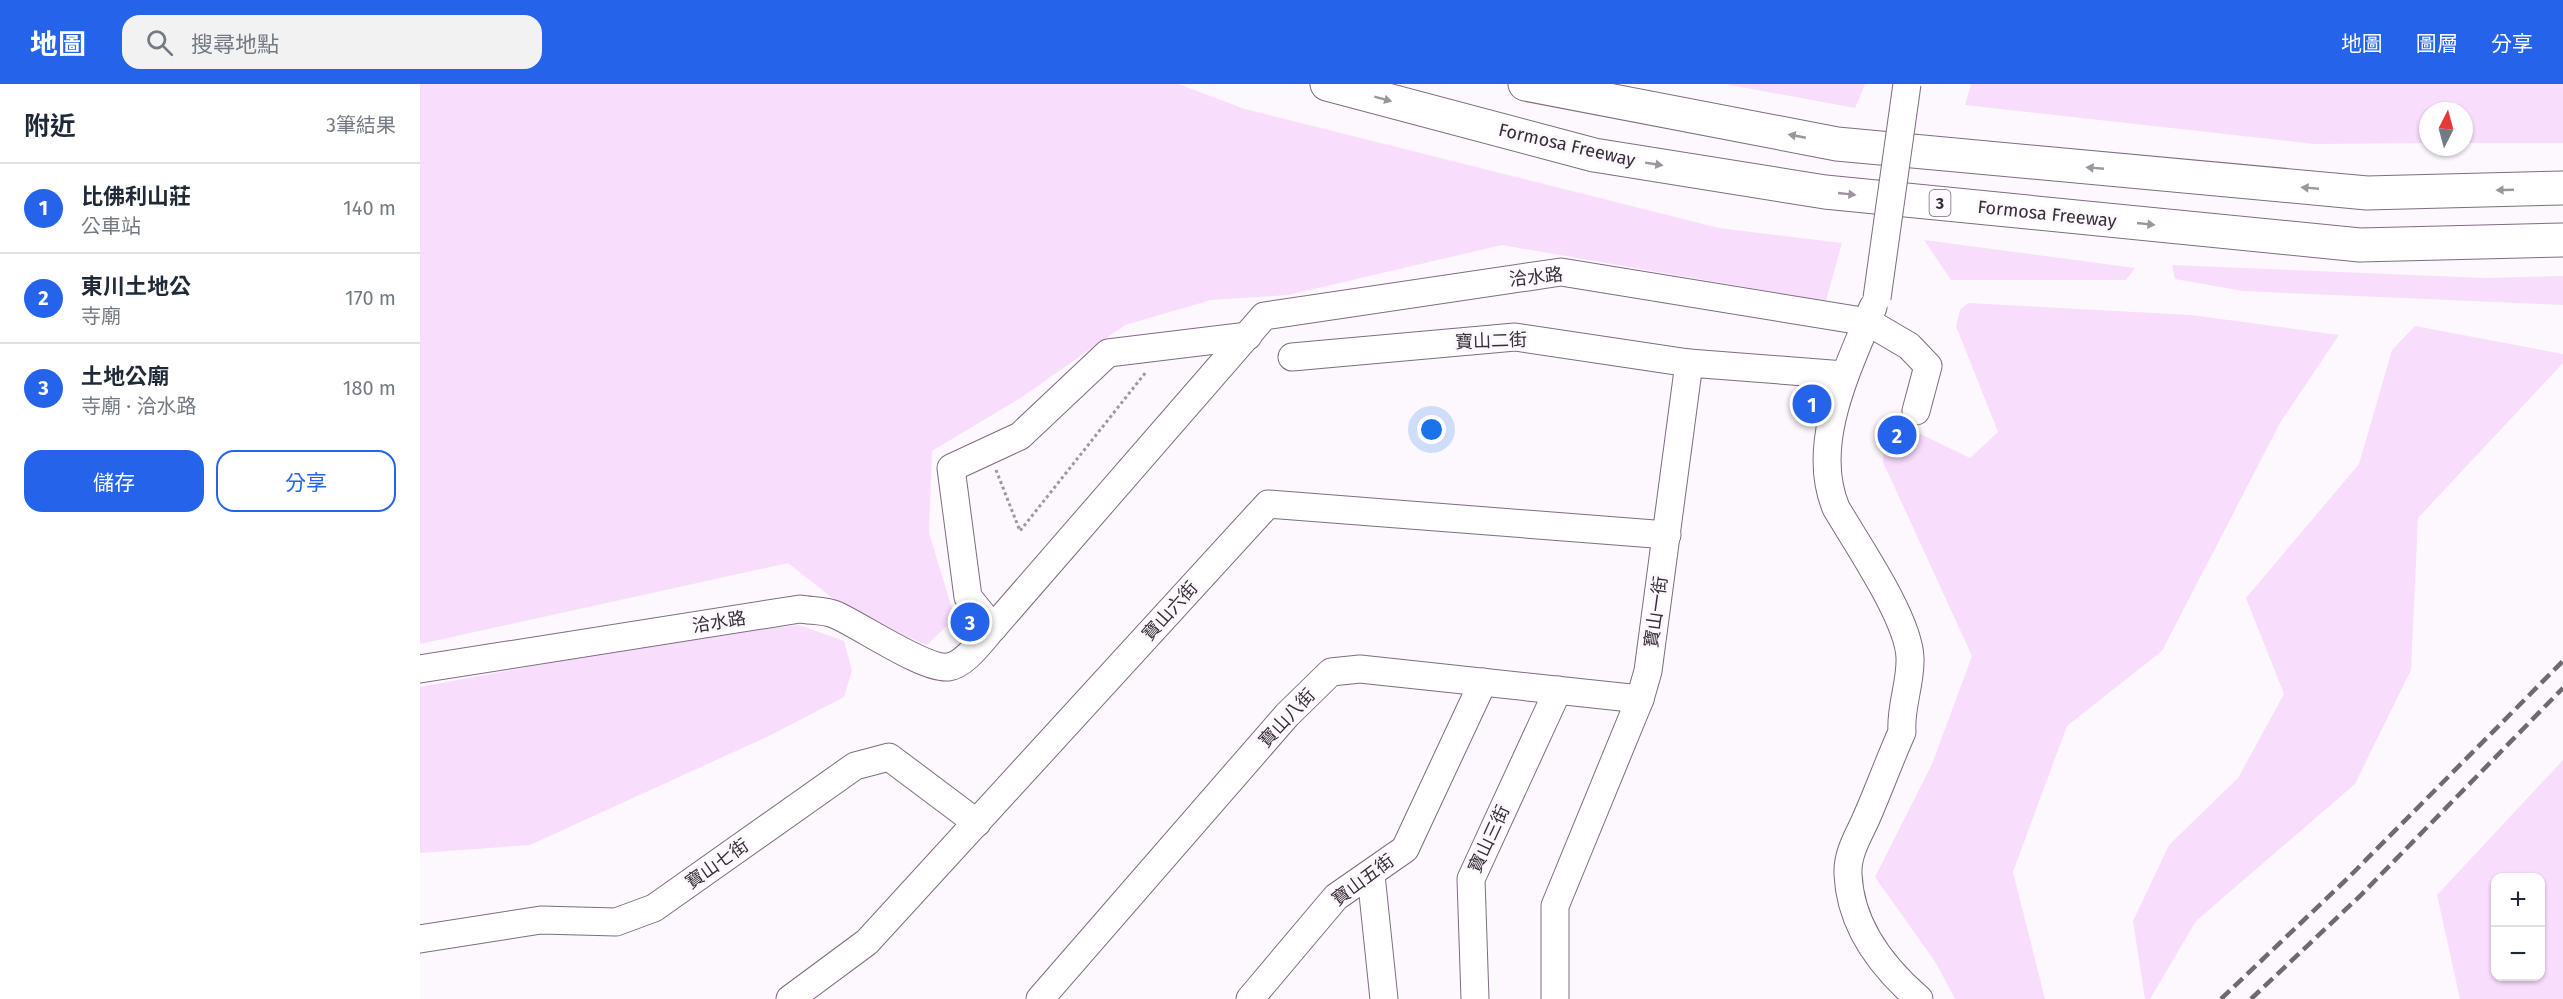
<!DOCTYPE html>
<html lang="zh-TW">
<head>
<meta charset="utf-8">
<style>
	body { margin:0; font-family:"Fira Sans","Noto Sans TC",sans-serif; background:#f2f2f3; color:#1f2937 }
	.controls { position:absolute; right:18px; bottom:18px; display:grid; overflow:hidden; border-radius:12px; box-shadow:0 2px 4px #0004 }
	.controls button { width:54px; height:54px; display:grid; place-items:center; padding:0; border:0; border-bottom:2px solid #e0e1e3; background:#fff; color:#1f2937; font:30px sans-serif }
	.compass { position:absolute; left:1999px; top:18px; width:54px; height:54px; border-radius:50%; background:#fff; box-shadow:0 2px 4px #0004; rotate:6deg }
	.you { position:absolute; left:1012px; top:346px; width:21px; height:21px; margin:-15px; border:4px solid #fff; border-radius:50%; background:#1a73e8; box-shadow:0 0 0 9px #1a73e833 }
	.badge { display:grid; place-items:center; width:39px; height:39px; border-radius:50%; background:#2563eb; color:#fff; font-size:20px; font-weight:700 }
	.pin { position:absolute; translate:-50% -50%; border:3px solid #fff; box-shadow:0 2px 6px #0006 }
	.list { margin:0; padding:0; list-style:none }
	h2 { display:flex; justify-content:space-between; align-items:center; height:78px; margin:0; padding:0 24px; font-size:26px }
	h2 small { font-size:20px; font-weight:400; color:#747a83 }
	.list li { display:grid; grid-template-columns:39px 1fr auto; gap:18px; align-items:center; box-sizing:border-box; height:90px; padding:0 24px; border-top:2px solid #e0e1e3 }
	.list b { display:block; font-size:22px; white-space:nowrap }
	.list p { margin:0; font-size:20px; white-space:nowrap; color:#747a83 }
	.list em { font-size:20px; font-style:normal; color:#747a83 }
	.actions { display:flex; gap:12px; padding:18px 24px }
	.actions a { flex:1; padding:14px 0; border:2px solid #2563eb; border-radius:18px; text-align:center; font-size:21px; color:#2563eb }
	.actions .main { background:#2563eb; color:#fff }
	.icon { flex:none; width:33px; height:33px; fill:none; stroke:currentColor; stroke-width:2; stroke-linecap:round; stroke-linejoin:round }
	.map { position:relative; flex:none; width:2143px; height:915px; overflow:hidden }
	header { display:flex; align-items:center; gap:36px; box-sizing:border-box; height:84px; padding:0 30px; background:#2563eb; color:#fff }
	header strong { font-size:28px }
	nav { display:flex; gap:33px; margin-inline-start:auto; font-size:21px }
	.search { width:420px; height:54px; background:#f2f2f3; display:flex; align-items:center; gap:15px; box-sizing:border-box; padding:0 21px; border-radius:18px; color:#747a83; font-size:22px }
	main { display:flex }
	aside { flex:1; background:#fff }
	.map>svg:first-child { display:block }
	.green { fill:#f8ddfc; fill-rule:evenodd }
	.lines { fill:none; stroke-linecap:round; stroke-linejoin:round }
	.minor-casing { stroke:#7f6b82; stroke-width:29 }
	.highway-casing { stroke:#7f6b82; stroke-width:35 }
	.path { stroke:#9e979e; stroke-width:3; stroke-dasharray:3 3; stroke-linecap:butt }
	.minor { stroke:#fff; stroke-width:27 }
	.highway { stroke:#fff; stroke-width:33 }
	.rail { stroke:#716971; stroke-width:4.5; stroke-dasharray:12 6; stroke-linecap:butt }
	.minor-bridge-casing { stroke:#7f6b82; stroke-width:29; stroke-linecap:butt }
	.minor-bridge { stroke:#fff; stroke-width:27 }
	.oneway { fill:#9b969c }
	.labels { text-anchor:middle; stroke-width:6; stroke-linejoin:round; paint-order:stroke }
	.shield { fill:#fdf8fd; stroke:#726b73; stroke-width:1.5 }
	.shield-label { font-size:16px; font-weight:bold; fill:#372e38 }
	.street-label { font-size:18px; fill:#372e38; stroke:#fdf8fd }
</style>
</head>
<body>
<header>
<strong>地圖</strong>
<div class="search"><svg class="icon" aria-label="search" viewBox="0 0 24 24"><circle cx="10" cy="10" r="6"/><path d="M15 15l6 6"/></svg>搜尋地點</div>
<nav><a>地圖</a><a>圖層</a><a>分享</a></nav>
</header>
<main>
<aside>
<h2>附近<small>3筆結果</small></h2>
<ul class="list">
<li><span class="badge">1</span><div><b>比佛利山莊</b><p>公車站</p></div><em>140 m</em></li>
<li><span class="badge">2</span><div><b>東川土地公</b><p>寺廟</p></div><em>170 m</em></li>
<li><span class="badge">3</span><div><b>土地公廟</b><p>寺廟 · 洽水路</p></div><em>180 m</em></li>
</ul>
<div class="actions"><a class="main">儲存</a><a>分享</a></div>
</aside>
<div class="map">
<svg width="2143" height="915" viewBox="0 0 2143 915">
	<rect width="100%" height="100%" fill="#fdf8fd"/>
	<g class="green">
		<polygon points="0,0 758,0 825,25 1299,144 1422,159 1406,217 1082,161 868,211 791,216 705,241 599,315 512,367 509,449 535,534 507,561 434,531 368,479 0,560"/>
		<polygon points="1305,0 1445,0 1435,24"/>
		<polygon points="1551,0 2143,0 2143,59 2044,59 2044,27 2008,27 2008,59 1894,60 1545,21"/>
		<polygon points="1504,156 1715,184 1706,196 1531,196"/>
		<polygon points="1752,181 2066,194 2143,192 2143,221 1823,207 1755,195"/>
		<polygon points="1548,219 1771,231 1919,251 1860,339 1742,567 1647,642 1593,788 1625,915 1535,915 1516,879 1455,793 1512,680 1552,572 1463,378 1466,333 1550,374 1578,348 1536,242 1540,226"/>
		<polygon points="1995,242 2143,270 2143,279 1998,434 1991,586 1935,700 1776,837 1730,915 1725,915 1713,837 1749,761 1818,694 1864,610 1826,514 1939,380 1972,266"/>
		<polygon points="379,541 424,557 432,586 424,613 351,651 110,761 0,769 0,603 247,557"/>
		<path d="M 2143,676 L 2143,915 L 2040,915 L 2017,811 ZM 2076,794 L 2120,794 L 2120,892 L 2076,892 Z"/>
	</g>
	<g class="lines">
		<defs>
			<g id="minor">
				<path d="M 1453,223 C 1429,283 1389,359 1416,424 C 1437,460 1489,535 1490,574 C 1491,599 1480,623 1482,648 C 1469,677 1458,708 1445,737 C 1437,754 1427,771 1428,790 C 1430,841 1462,883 1499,915"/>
				<polyline points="872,273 1095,253 1269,279"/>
				<polyline points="573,544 548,513 531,384 600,352 688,269 828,252"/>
				<path d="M 0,585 L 380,525 C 391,527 406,526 416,531 C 441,542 505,586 528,583 C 545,581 562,556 573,544 L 844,232 L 1141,188 L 1448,238 L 1489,262 L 1508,282 L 1496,327"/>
				<polyline points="951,791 964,915"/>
				<polyline points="0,855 121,836 196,838 234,824 435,682 469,673 557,739"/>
				<polyline points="370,915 447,858 848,420 1247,451"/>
				<polyline points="620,915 867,631 911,588 940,585 1220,615"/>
				<polyline points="830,915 916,813 985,765 1063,598"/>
				<polyline points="1055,915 1051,795 1138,606"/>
				<polyline points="1135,915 1135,822 1220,615 1228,587 1269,279 1424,291"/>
			</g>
			<g id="highway">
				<polyline points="907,0 1174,71 1405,108 1940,161 2143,156"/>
				<polyline points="1105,0 1417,60 1947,109 2143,104"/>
			</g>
		</defs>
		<use href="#minor" class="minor-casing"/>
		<use href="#highway" class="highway-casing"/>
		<polyline class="path" points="576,386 600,447 726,288"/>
		<use href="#minor" class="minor"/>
		<use href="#highway" class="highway"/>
		<g class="rail">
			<polyline points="1801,915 1928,794 2143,577"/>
			<polyline points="1831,915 1940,812 2143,604"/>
		</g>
		<defs>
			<polyline id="minor-bridge" points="1457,214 1487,0"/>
		</defs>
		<use href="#minor-bridge" class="minor-bridge-casing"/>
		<use href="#minor-bridge" class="minor-bridge"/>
	</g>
	<defs><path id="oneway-solid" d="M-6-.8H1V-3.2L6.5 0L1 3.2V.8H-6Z" transform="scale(1.5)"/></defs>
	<g class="oneway">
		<use href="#oneway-solid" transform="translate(963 15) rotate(15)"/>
		<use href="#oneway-solid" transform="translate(1377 52) rotate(-169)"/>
		<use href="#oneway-solid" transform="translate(1234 80) rotate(9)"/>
		<use href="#oneway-solid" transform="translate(1675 84) rotate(-175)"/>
		<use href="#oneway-solid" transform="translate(1890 104) rotate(-175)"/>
		<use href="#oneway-solid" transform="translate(2085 106) rotate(178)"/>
		<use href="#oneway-solid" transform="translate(1427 110) rotate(6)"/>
		<use href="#oneway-solid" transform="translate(1726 140) rotate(6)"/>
	</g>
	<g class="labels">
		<rect class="shield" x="1509.5" y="106" width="21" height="26" rx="4.5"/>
		<g class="shield-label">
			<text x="1520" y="125">3</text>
		</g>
		<g class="street-label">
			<text transform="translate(1147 61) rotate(13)" y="6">Formosa Freeway</text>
			<text transform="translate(1627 130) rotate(6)" y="6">Formosa Freeway</text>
			<text transform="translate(1116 193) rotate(-6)" y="6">洽水路</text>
			<text transform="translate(1071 257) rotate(-2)" y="6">寶山二街</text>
			<text transform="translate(750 527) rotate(-48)" y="6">寶山六街</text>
			<text transform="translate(1236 528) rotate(-82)" y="6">寶山一街</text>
			<text transform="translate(299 538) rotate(-9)" y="6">洽水路</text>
			<text transform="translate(867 634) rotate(-47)" y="6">寶山八街</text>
			<text transform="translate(1069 755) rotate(-65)" y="6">寶山三街</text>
			<text transform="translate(297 780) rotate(-35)" y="6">寶山七街</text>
			<text transform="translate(943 796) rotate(-37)" y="6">寶山五街</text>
		</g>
	</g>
</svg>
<div class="controls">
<button>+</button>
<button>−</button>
</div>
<svg class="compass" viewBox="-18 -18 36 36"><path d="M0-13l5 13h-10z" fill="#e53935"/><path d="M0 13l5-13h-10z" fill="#747a83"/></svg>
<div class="you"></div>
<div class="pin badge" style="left:1392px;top:320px">1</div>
<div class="pin badge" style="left:1477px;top:351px">2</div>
<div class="pin badge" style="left:550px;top:538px">3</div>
</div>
</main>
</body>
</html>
